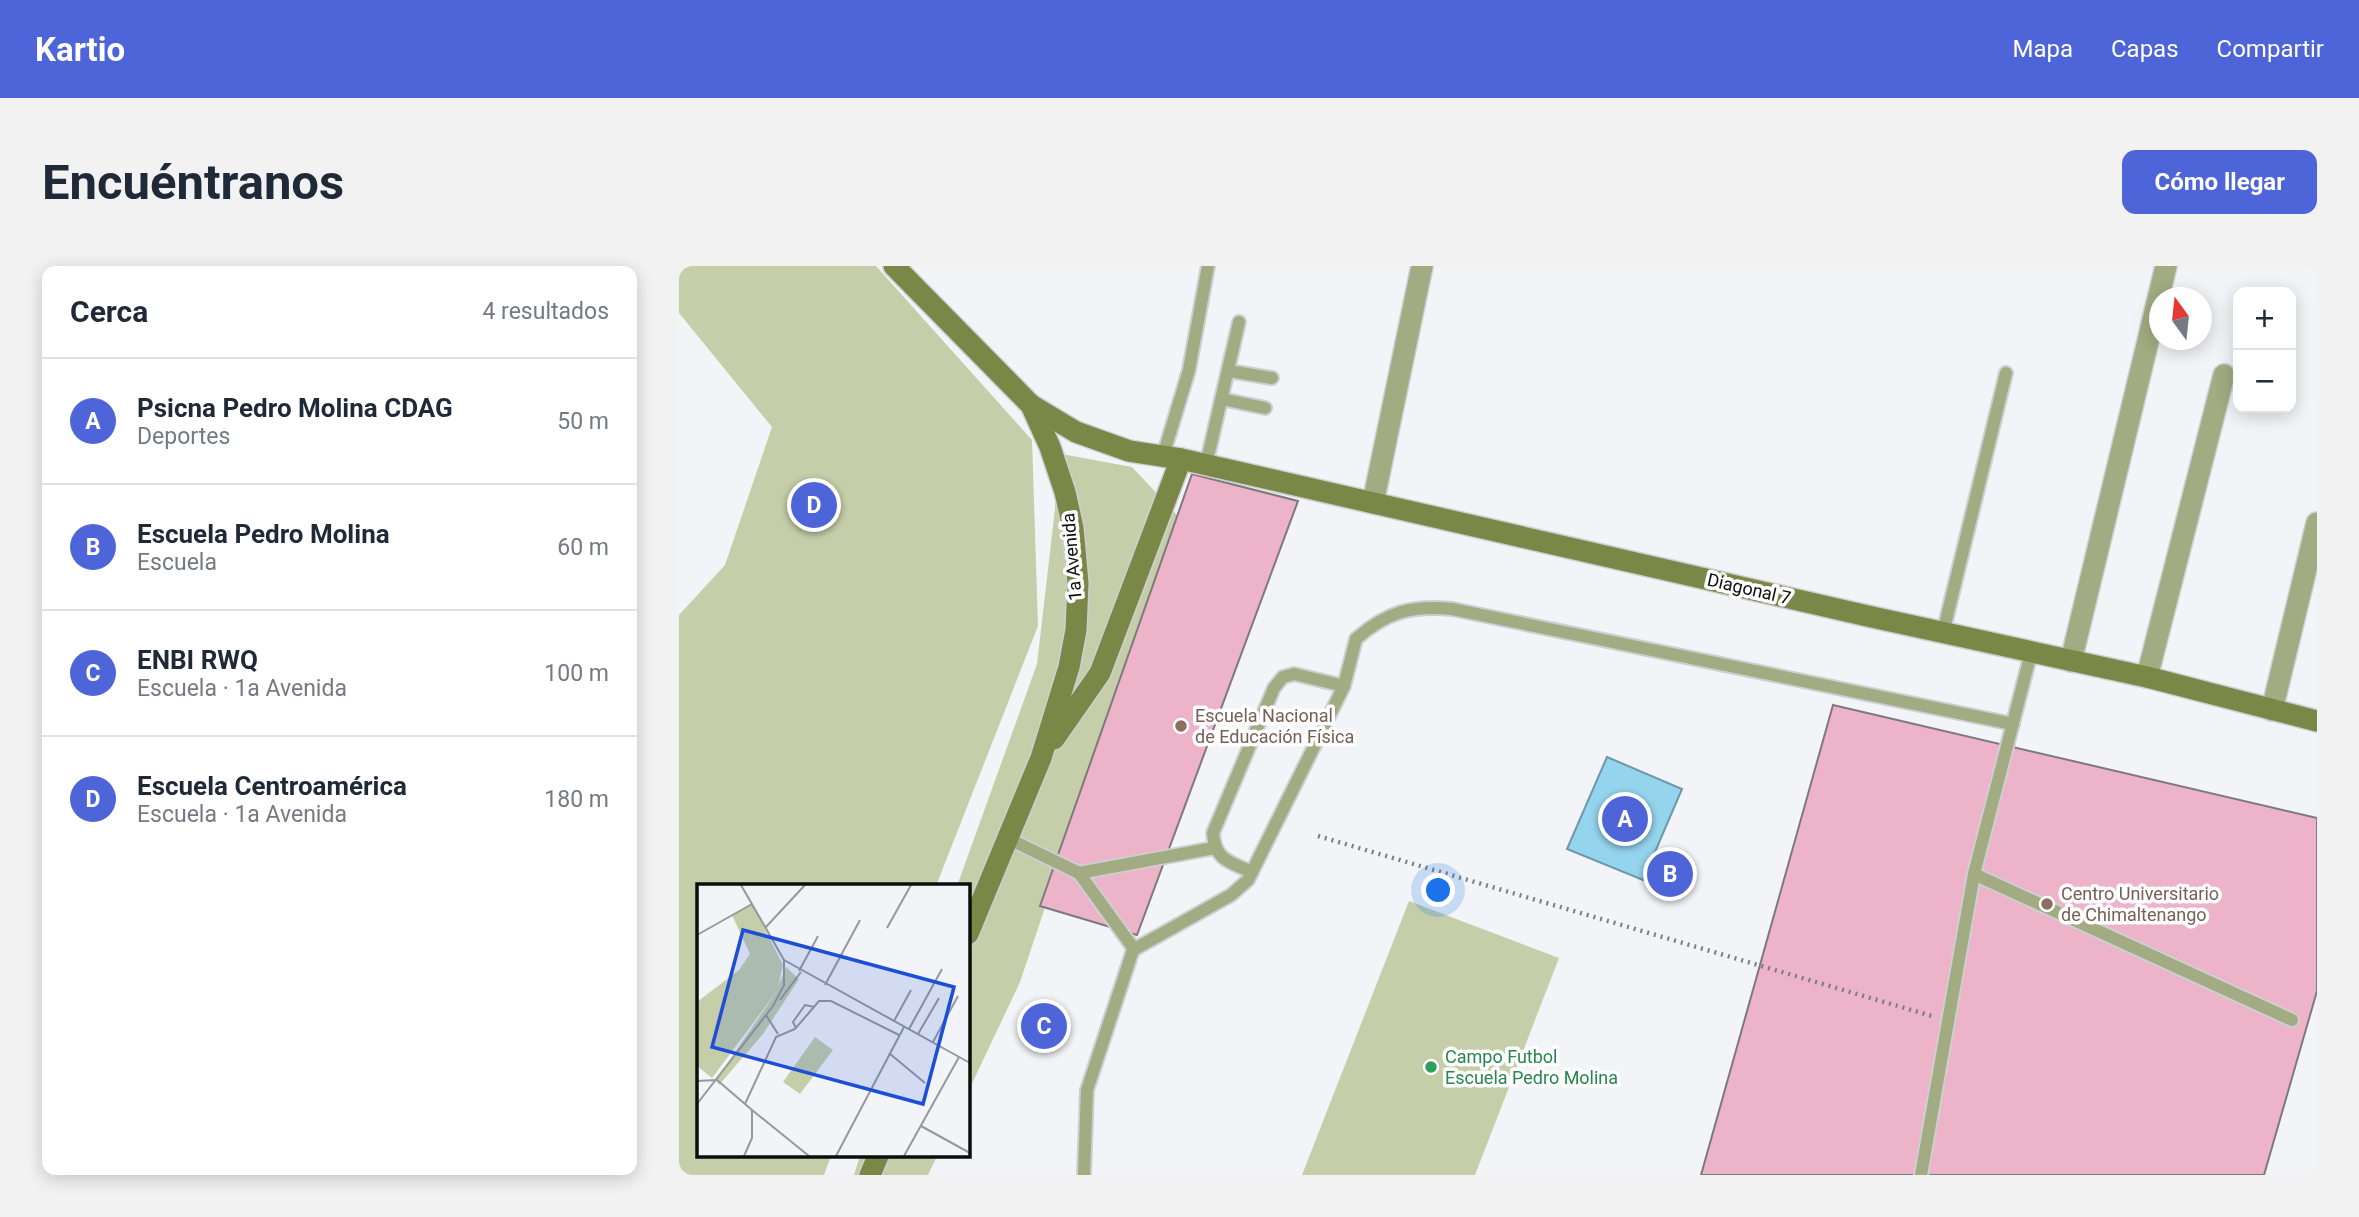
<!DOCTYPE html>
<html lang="es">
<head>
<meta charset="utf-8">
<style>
	body { margin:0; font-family:Roboto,sans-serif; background:#f2f2f3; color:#1f2937 }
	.controls { position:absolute; right:21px; top:21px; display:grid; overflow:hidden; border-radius:14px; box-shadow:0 4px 18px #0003 }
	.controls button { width:63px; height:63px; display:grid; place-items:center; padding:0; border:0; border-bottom:2px solid #e0e1e3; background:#fff; color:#1f2937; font:35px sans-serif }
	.compass { position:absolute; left:1470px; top:21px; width:63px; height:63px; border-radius:50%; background:#fff; box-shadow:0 4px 18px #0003; rotate:345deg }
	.you { position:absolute; left:760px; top:625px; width:24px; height:24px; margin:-18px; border:5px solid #fff; border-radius:50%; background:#1a73e8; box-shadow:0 0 0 10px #1a73e833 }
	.badge { display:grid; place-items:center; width:46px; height:46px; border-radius:50%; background:#4e65da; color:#fff; font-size:23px; font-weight:700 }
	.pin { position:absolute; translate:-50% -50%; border:4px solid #fff; box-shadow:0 2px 7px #0006 }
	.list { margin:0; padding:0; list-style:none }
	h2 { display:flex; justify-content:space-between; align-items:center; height:91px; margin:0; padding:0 28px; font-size:30px }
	h2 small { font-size:23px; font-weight:400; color:#747a83 }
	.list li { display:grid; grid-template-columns:46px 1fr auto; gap:21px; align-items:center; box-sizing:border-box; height:126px; padding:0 28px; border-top:2px solid #e0e1e3 }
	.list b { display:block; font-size:26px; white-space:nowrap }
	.list p { margin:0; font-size:23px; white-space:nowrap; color:#747a83 }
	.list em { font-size:23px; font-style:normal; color:#747a83 }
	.map { position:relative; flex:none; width:1638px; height:909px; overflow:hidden; border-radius:14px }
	header { display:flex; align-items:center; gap:42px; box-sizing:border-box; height:98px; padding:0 35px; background:#4e65da; color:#fff }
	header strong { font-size:33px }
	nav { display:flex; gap:38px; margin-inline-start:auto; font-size:24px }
	.intro { display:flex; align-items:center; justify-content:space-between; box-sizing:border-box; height:168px; padding:0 42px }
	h1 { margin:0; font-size:49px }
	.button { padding:18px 32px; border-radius:14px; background:#4e65da; color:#fff; font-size:24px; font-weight:700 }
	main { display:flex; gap:42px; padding:0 42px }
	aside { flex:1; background:#fff; border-radius:14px; box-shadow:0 4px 18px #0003 }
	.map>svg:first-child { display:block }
	.green { fill:#c5cea9 }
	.water { fill:#94d4ed; stroke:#6c98aa; stroke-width:2 }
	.building { fill:#edb3c9; stroke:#7d7a7b; stroke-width:2 }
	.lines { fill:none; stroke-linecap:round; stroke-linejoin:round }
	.lane-casing { stroke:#cdcfd2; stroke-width:16 }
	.street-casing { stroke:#cdcfd2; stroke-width:24 }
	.secondary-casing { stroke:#cdcfd2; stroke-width:24 }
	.path { stroke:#7d7e80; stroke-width:4.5; stroke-dasharray:2 5; stroke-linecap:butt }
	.lane { stroke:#a2ab81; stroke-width:12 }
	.street { stroke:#a2ab81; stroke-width:21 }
	.secondary { stroke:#7b8746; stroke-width:21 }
	.education-dot { fill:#8d6e63; stroke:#fff; stroke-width:2.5 }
	.leisure-dot { fill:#2e9e5b; stroke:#fff; stroke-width:2.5 }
	.labels { text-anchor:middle; stroke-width:7; stroke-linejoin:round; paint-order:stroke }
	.street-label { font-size:18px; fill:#0d0d0e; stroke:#fff }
	.education-label { font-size:18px; fill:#785e54; stroke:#fff; text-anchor:start }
	.leisure-label { font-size:18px; fill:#27864d; stroke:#fff; text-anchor:start }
	.inset-road { fill:none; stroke:#96989a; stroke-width:2 }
	.view { fill:#1d4ed8; fill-opacity:0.15; stroke:#1d4ed8; stroke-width:3.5 }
	.inset-edge { fill:none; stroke:#0d0d0e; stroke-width:3.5 }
</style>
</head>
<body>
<header>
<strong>Kartio</strong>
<nav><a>Mapa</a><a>Capas</a><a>Compartir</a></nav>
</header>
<div class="intro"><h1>Encuéntranos</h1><a class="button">Cómo llegar</a></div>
<main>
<aside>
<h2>Cerca<small>4 resultados</small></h2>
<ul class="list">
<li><span class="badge">A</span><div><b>Psicna Pedro Molina CDAG</b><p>Deportes</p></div><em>50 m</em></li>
<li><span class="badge">B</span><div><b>Escuela Pedro Molina</b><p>Escuela</p></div><em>60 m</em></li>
<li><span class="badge">C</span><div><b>ENBI RWQ</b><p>Escuela · 1a Avenida</p></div><em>100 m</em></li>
<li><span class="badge">D</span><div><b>Escuela Centroamérica</b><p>Escuela · 1a Avenida</p></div><em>180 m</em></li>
</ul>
</aside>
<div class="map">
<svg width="1638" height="909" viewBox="0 0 1638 909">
	<rect width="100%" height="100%" fill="#f2f4f7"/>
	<g class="green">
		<polygon points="0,0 197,0 353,174 359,360 257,620 19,620 19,890 152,890 145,909 0,909 0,349 46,299 93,161 0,47"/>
		<polygon points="377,187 453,201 498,249 341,716 289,826 289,620 278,620 358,398 376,243"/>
		<polygon points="730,635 880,692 796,909 623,909"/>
		<polygon points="181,890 258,890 249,909 175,909"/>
	</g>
	<polygon class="water" points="928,491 1003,523 964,614 888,583"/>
	<g class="building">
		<polygon points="513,208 619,235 458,669 361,640"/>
		<polygon points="1154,439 1638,552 1638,725 1585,909 1022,909"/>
	</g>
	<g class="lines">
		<defs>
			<g id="lane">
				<polyline points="550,105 593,112"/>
				<polyline points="543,133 586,142"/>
				<polyline points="484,190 510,104 529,0"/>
				<polyline points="527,199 560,56"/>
				<polyline points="1264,367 1327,107"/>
				<polyline points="328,572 400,607 455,683"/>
				<path d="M 573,606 C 550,596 536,594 534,567 L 595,422 L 604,411 L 615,408 L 665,420"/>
				<polyline points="400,607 535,582"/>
				<polyline points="1295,608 1613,754"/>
				<path d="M 405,909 L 408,824 L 454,684 L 552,629 L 569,614 L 665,420 L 677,373 C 707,346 733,339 773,343 L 1334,458"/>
				<polyline points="1242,909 1295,608 1352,387"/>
			</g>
			<g id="street">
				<polyline points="694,237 743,0"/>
				<polyline points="1392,395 1487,0"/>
				<polyline points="1468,411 1545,109"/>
				<polyline points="1593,444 1638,257"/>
			</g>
			<g id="secondary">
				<polyline points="215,0 352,139 371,181 386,226 394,262 399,317 397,364 390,401 362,492 289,668"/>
				<polyline points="352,139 397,166 450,185 502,193 1193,351 1468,411 1638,455"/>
				<polyline points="375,473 421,407 502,193"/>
				<polyline points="191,909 199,890"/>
			</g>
		</defs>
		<use href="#lane" class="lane-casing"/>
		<use href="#street" class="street-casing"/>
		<use href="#secondary" class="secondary-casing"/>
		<polyline class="path" points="639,570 1253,750"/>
		<use href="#lane" class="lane"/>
		<use href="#street" class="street"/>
		<use href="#secondary" class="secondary"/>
	</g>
	<g class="education-dot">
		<circle cx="502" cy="460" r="7"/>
		<circle cx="1368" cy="638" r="7"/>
	</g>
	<circle class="leisure-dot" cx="752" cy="801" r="7"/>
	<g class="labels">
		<g class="street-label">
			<text transform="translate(393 291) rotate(-95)" y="6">1a Avenida</text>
			<text transform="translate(1070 323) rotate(13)" y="6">Diagonal 7</text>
		</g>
		<g class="education-label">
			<text x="516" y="456">Escuela Nacional<tspan x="516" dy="21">de Educación Física</tspan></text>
			<text x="1382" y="634">Centro Universitario<tspan x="1382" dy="21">de Chimaltenango</tspan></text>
		</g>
		<g class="leisure-label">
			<text x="766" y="797">Campo Futbol<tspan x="766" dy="21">Escuela Pedro Molina</tspan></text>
		</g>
	</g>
	<g transform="translate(18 618)">
		<rect width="273" height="273" fill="#f2f4f7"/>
		<path d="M 55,20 L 86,81 L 81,102 L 89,83 L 102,95 L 66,150 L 22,201 L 19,196 L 80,107 L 15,194 L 0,182 L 0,118 L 42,86 L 53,70 L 35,31 ZM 118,153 L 136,166 L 103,210 L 86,198 Z" fill="#c5cea9"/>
		<path class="inset-road" d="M 68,44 L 108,1M 190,44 L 214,1M 0,51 L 55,20M 87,76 L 273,179M 102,87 L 121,52M 128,101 L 163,36M 83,116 L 104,88M 69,131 L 81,150M 197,137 L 214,106M 99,144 L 96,138 L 108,121 L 118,123M 212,145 L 245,85M 221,150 L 242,114M 236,158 L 261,112M 192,169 L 228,199M 0,197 L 20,196 L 55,226 L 55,254 L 47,272M 0,220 L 76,122 L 87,101 L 87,76 L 44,1M 48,220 L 79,153 L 98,145 L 122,117 L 134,117 L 202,151M 55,226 L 112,272M 224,242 L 273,269M 139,272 L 207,143M 207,272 L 262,173"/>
		<path class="view" d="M 46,46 L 257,103 L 226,220 L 15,163 Z"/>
		<rect width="273" height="273" class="inset-edge"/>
	</g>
</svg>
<div class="controls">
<button>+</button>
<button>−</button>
</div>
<svg class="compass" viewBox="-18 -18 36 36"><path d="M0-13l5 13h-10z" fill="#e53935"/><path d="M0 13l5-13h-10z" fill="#747a83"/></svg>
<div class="you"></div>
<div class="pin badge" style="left:946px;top:553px">A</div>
<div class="pin badge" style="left:991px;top:608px">B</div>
<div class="pin badge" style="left:365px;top:760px">C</div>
<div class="pin badge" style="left:135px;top:239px">D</div>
</div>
</main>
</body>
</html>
